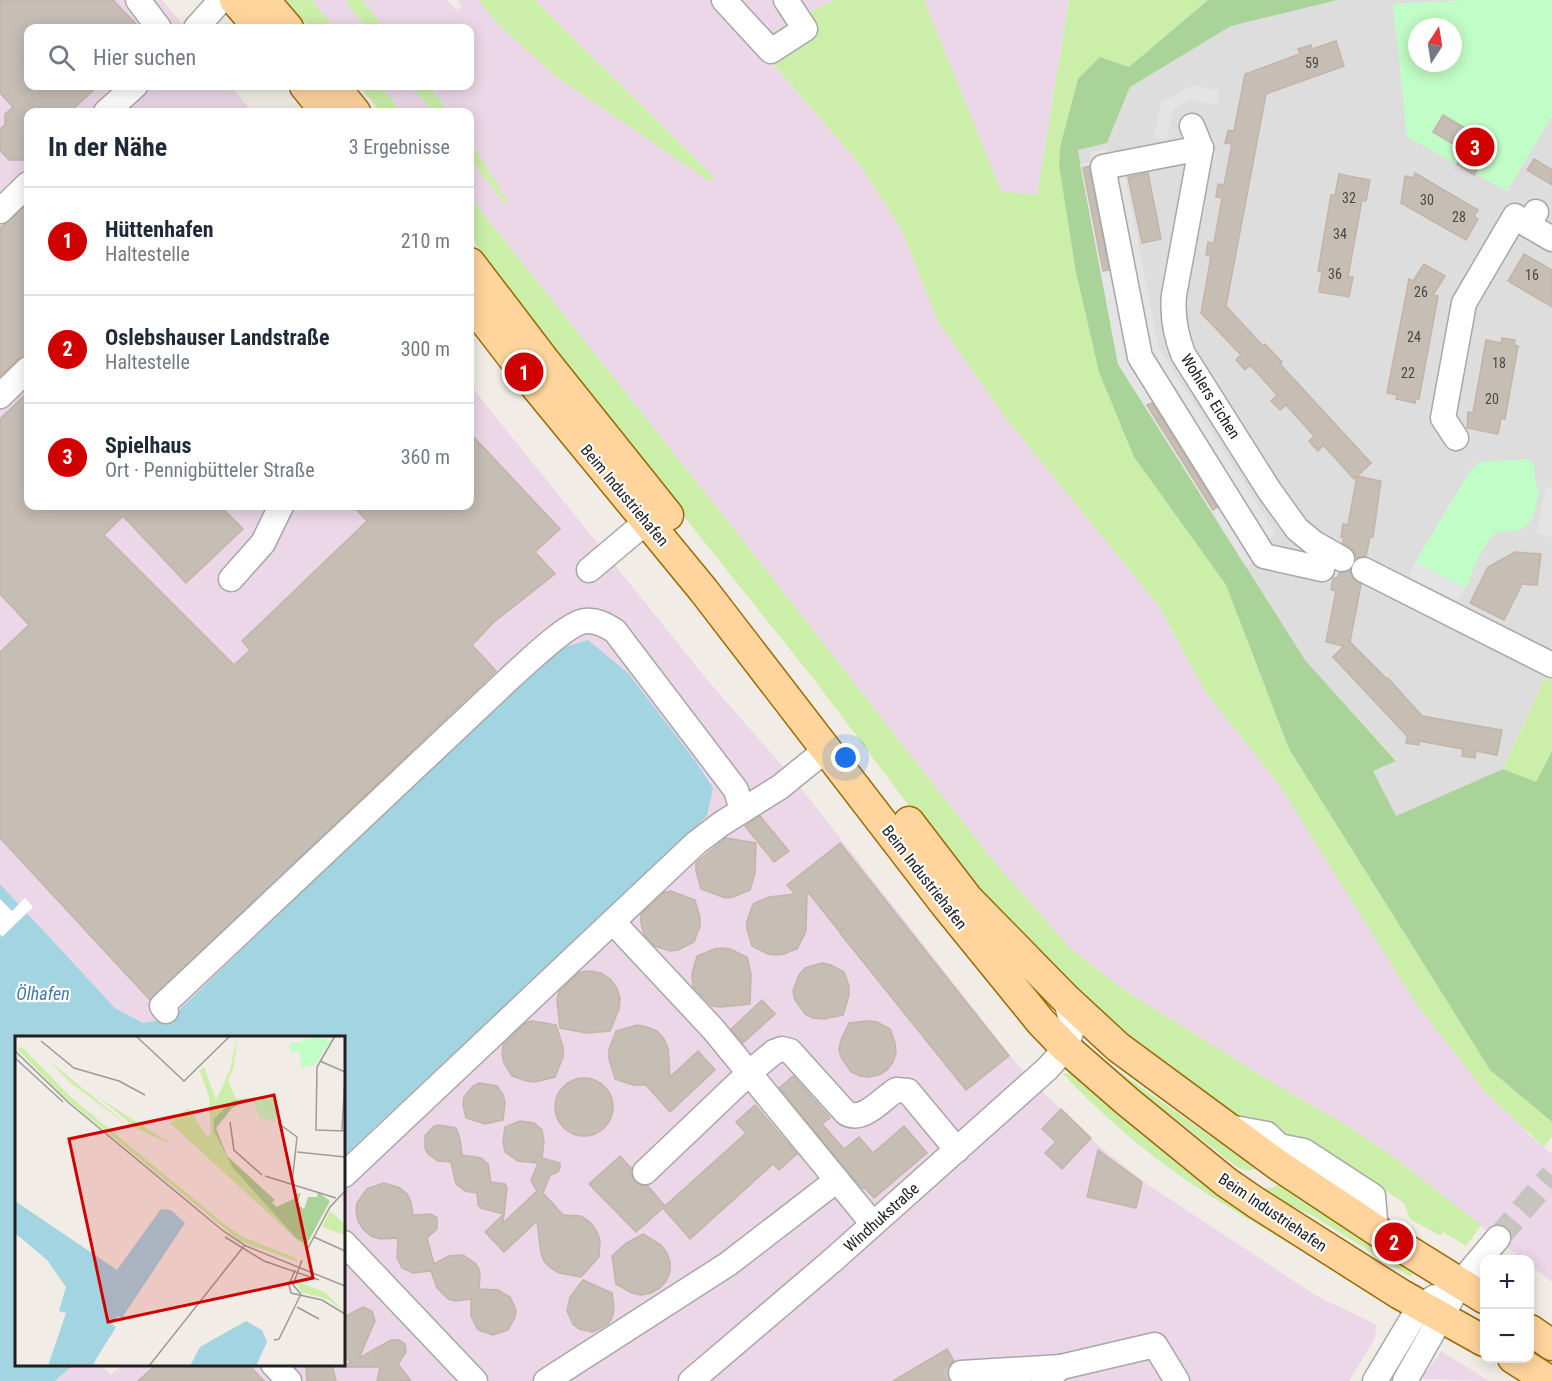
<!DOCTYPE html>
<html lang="de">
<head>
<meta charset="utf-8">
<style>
	body { margin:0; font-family:"Roboto Condensed",sans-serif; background:#f6f6f7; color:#1f2937 }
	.controls { position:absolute; right:18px; bottom:18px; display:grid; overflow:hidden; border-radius:12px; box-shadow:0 3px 15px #0003 }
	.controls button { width:54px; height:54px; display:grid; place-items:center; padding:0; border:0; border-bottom:2px solid #e0e1e3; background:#fff; color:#1f2937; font:30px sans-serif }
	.compass { position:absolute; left:1408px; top:18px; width:54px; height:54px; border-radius:50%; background:#fff; box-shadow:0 3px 15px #0003; rotate:12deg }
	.you { position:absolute; left:846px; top:758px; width:21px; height:21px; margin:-15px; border:4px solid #fff; border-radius:50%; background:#1a73e8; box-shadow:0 0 0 9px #1a73e833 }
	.badge { display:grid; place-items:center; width:39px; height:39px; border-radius:50%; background:#d00000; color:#fff; font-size:20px; font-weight:700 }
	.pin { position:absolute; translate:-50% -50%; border:3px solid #fff; box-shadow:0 2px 6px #0006 }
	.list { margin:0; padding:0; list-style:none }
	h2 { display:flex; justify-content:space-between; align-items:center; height:78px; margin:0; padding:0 24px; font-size:26px }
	h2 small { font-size:20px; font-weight:400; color:#747a83 }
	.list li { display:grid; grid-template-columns:39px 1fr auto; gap:18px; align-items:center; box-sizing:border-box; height:108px; padding:0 24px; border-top:2px solid #e0e1e3 }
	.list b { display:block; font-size:22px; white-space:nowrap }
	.list p { margin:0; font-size:20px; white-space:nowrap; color:#747a83 }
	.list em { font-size:20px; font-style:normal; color:#747a83 }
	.icon { flex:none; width:33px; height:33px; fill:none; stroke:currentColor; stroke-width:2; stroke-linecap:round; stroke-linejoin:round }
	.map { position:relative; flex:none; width:1552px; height:1381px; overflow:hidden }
	.search { position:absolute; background:#fff; box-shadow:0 3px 15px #0003; left:24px; top:24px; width:450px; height:66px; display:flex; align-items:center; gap:15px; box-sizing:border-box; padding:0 21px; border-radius:12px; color:#747a83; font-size:22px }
	.panel { position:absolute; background:#fff; box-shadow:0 3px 15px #0003; left:24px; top:108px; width:450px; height:402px; border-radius:12px }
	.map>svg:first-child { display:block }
	.residential { fill:#dedddd; fill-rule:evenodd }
	.industrial { fill:#ebd7e7 }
	.grass { fill:#cbeea9 }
	.forest { fill:#a9d398 }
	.park { fill:#c1fdc6; fill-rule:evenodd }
	.parking { fill:#e4e4e4 }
	.water { fill:#a3d4e2 }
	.pier { fill:#fff }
	.building { fill:#c6bdb5; stroke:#c4b4a7; stroke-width:1.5 }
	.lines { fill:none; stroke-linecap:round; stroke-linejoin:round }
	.minor-tunnel { stroke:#c7c4be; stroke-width:24; stroke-dasharray:24 12; stroke-linecap:butt }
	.minor-casing { stroke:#a7a7a7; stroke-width:27 }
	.major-casing { stroke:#9c6800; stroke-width:33 }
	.minor { stroke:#fff; stroke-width:24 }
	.major { stroke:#ffd59d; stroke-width:30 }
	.labels { text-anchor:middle; stroke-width:4.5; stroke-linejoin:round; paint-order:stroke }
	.number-label { font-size:14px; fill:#4a4745 }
	.street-label { font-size:16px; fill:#202020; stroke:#fff }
	.water-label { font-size:18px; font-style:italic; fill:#4279af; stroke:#fff }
	.inset-road { fill:none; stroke:#9d9b97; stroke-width:1.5 }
	.view { fill:#d00000; fill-opacity:0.15; stroke:#d00000; stroke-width:3 }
	.inset-edge { fill:none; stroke:#202020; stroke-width:3 }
</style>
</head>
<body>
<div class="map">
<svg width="1552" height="1381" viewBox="0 0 1552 1381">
	<rect width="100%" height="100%" fill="#f1ede6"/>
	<path class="residential" d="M 1338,0 L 1552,0 L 1552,681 L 1545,678 L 1503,769 L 1396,816 L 1372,771 L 1396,760 L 1305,660 L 1118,364 L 1078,150 L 1107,143 L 1130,87 L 1231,26 ZM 1417,27 L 1453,27 L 1453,63 L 1417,63 Z"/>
	<g class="industrial">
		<polygon points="0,0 162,0 185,28 28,28 28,86 231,86 252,112 28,112 28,506 470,506 470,385 709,682 797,783 1017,1064 1045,1094 1099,1146 1147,1184 1315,1295 1377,1325 1374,1340 1349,1381 55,1381 73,1365 101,1365 111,1375 123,1364 344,1364 344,1156 706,816 422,776 177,1012 160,1020 143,1023 115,1008 0,884"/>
		<polygon points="312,0 349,0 346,3 366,28 335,28"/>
		<polygon points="362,0 447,0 457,10 462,6 457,0 478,0 500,26 554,75 709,181 713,177 535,0 834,0 790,22 755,44 858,162 902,230 937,320 1008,421 1158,605 1206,693 1278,783 1528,1134 1552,1154 1552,1282 1530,1265 1530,1260 1522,1259 1399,1161 1348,1126 1278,1086 1124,990 1069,947 990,857 757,558 470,197 470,159 505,204 470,141 470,112 449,112 429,86 470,86 470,28 385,28"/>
		<polygon points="924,0 1069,0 1037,195 1001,192"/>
		<polygon points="380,86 411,86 433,112 402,112"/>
		<polygon points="1441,1351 1489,1381 1421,1379"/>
	</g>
	<g class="grass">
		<polygon points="276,0 312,0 335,28 309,28 306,23 300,21"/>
		<polygon points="349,0 362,0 385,28 366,28 346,3"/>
		<polygon points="478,0 535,0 714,177 709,181 554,75 500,26"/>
		<polygon points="834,0 924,0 1001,191 1037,195 1069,0 1208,0 1129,67 1100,58 1078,80 1060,147 1059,165 1134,457 1226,585 1289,749 1490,1070 1552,1122 1552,1136 1544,1147 1485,1092 1415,1002 1278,783 1206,693 1158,605 1008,421 937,320 902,230 858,162 755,43 790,22"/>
		<polygon points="359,86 380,86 402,112 374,112 376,106"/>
		<polygon points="411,86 429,86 449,112 433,112"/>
		<polygon points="470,141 508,202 506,205 470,159"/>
		<polygon points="470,197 757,558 990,857 1069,947 1124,990 1278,1086 1348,1126 1399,1161 1481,1225 1466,1246 1443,1232 1441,1236 1410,1219 1404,1203 1305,1137 1303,1139 1290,1139 1281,1129 1274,1126 1232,1116 1105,1023 969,880 906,802 816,682 485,267 488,265 470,233"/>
		<polygon points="1545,678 1552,681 1552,751 1536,782 1503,769"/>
		<polygon points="1096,1055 1210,1136 1263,1167 1247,1171 1237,1167 1169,1114 1136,1095"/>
		<path d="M 1068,1073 L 1075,1074 L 1156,1139 L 1178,1164 L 1193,1176 L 1292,1243 L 1291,1245 C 1257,1224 1222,1204 1189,1182 C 1143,1151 1101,1114 1063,1074 Z"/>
		<polygon points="1280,1184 1416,1271 1415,1274 1409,1276 1313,1216 1276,1199 1262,1189 1271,1188"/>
	</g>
	<polygon class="forest" points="1208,0 1338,0 1231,26 1130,87 1107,143 1078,150 1118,364 1305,660 1396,761 1373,771 1396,816 1503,769 1536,782 1552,751 1552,1122 1490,1070 1289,749 1226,585 1134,457 1099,372 1076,272 1059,165 1060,147 1078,79 1100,57 1129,67"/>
	<g class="park">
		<path d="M 1466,0 L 1552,0 L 1552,116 L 1507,191 L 1407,137 L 1393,4 ZM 1417,27 L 1453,27 L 1453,63 L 1417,63 Z"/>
		<path d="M 1528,459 L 1534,465 L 1535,482 L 1539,490 C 1537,499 1536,509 1532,518 C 1521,540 1502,523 1489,540 C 1479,552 1472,574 1466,588 L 1415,562 L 1470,471 L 1480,462 Z"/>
	</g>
	<g class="parking">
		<polygon points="1193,85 1219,91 1217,105 1190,100 1173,110 1167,140 1154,138 1161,103"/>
		<polygon points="1108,149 1110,158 1121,156 1158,346 1276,534 1265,541 1272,551 1246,567 1118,364 1080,164 1092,162 1090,152"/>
		<polygon points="1546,487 1552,488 1552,537 1536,534"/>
		<polygon points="1415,562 1466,588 1458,601 1408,576"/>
	</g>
	<polygon class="water" points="588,640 628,673 696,762 713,788 707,816 344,1156 344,1038 16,1038 16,1364 73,1365 55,1381 0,1381 0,884 115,1008 143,1023 160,1020 177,1012 422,776 562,648"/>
	<polygon class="pier" points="25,898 33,907 2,937 0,934 0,899 12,911"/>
	<g class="building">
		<polygon points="0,0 113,0 140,28 28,28 28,86 98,86 70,112 28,112 28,160 9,160 0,150 0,129 5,125 5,114 13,107 0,93"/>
		<polygon points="1336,41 1344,66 1266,94 1226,306 1263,346 1265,344 1282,362 1280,364 1371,463 1354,479 1323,445 1318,451 1309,441 1314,436 1286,405 1280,410 1271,401 1277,395 1250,365 1245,370 1236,360 1241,355 1201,313 1211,256 1206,255 1208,242 1214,243 1222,198 1216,197 1218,184 1224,185 1232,144 1225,143 1228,130 1234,131 1245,74 1300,54 1298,49 1311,45 1312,49"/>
		<polygon points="1443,115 1492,144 1474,175 1457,164 1465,151 1433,132"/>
		<polygon points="1534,159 1552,170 1552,185 1527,170"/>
		<polygon points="1089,166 1109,270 1103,271 1083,168"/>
		<polygon points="1148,173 1161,239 1142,243 1128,177"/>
		<polygon points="1415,173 1478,210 1474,216 1478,219 1466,240 1401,203 1405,176 1413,178"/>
		<polygon points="1339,174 1370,180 1366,201 1362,200 1348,277 1353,277 1349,297 1319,292 1322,272 1318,271 1328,213 1331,195 1335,195"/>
		<polygon points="28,203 28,355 18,359 0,376 0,228"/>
		<polygon points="1524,254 1552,270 1552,307 1508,281"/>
		<polygon points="1424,264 1445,276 1433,295 1438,296 1419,399 1416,399 1415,403 1396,399 1397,395 1387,393 1409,279 1413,281"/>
		<polygon points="1502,338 1515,340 1514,345 1518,346 1505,419 1501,418 1498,434 1467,428 1468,412 1473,413 1486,340 1501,343"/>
		<polygon points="28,392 28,506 220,506 243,529 186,583 123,516 104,535 234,665 250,650 242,641 367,521 353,506 470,506 470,433 560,529 535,552 555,574 494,622 472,645 496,671 150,1000 0,838 0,652 29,625 0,594 0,419"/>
		<polygon points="1152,403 1217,507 1213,510 1147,405"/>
		<polygon points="1357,476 1381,481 1373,537 1370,537 1366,556 1356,558 1354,551 1343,543 1344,538 1341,537 1343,524 1348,525"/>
		<polygon points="1515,552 1541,554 1537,585 1522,584 1504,620 1470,603 1488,567"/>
		<polygon points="1350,571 1352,578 1361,584 1350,642 1387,679 1388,678 1422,716 1502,730 1497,755 1476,751 1475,758 1462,756 1463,749 1419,741 1419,745 1406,743 1407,736 1333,657 1344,646 1326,642 1336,591 1331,590 1333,578 1338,578 1339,573"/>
		<polygon points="760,816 789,851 774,862 745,826"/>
		<polygon points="726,838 756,843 755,873 750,890 733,897 725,898 701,889 696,871 696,863"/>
		<polygon points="840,843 1009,1056 966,1090 840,933 845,928 839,931 807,891 806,931 797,949 784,954 776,955 768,954 752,946 747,929 747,921 753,904 769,897 795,894 787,885"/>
		<polygon points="671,891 695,900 700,917 700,926 694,942 678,950 670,951 655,946 644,934 641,924 641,914 665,892"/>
		<polygon points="722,948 730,949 747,957 751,974 750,1004 721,1007 712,1006 693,987 692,973 697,956 714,949"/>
		<polygon points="822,963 831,965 844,972 849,986 849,995 843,1015 823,1019 813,1018 805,1014 795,1000 793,991 799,975 805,968"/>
		<polygon points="590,971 601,973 610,979 617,988 620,998 619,1009 610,1031 587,1033 560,1028 557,1000 559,992 580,972"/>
		<polygon points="762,1000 775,1014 743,1043 731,1029"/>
		<polygon points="533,1021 556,1025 563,1047 563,1057 555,1077 535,1082 526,1081 512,1076 504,1063 502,1054 503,1045 527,1022"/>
		<polygon points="868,1021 877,1022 890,1029 895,1043 896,1053 893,1062 887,1070 879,1075 869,1077 860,1076 851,1072 841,1057 839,1049 841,1040 849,1023"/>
		<polygon points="637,1025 647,1027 657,1031 664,1039 668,1048 670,1077 698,1051 715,1070 670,1112 646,1085 633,1085 615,1079 609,1059 609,1050 616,1031"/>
		<polygon points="793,1076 830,1118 822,1124 844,1149 859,1137 873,1153 904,1126 927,1153 874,1198 864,1187 862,1189 779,1088"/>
		<circle cx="584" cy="1107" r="29"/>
		<polygon points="479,1083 497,1086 503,1095 505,1102 503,1120 485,1124 466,1118 463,1105 464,1097 473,1086"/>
		<polygon points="755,1105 797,1154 779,1170 773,1164 690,1239 663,1208 636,1232 589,1184 620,1156 631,1168 631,1175 634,1181 640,1185 648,1186 665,1206 746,1133 736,1122"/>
		<polygon points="1061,1109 1091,1138 1062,1169 1045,1153 1056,1142 1042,1129"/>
		<polygon points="520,1121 534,1123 542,1130 544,1141 542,1158 560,1163 560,1168 558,1172 550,1175 543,1193 563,1215 581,1216 590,1222 596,1230 600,1240 599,1257 581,1277 559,1273 551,1268 544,1261 541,1253 537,1221 504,1252 485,1232 504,1214 503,1223 537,1191 531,1181 538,1163 518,1161 505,1152 503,1142 505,1127"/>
		<polygon points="438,1125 456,1128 460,1139 462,1155 481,1158 488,1164 491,1182 505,1184 507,1188 504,1214 481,1208 478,1205 477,1193 465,1191 456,1184 451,1162 438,1161 428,1154 425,1148 425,1136 433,1127"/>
		<polygon points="1098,1150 1142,1182 1136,1208 1087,1197"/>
		<polygon points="384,1183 400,1188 407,1194 411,1202 413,1215 431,1214 437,1218 437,1229 427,1238 434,1264 449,1256 463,1255 475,1263 479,1269 480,1276 479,1289 498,1290 510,1297 516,1310 515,1317 508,1330 493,1335 478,1330 471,1316 471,1299 456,1301 448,1299 437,1288 431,1271 413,1273 402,1268 397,1258 398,1238 380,1239 371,1236 363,1229 358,1221 356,1211 357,1203 367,1189"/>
		<polygon points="643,1234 661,1245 667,1253 670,1262 670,1272 666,1281 660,1288 651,1293 641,1295 632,1293 616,1284 612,1256 626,1243"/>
		<polygon points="583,1280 612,1293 614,1310 612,1318 608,1324 593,1332 579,1329 573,1324 567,1311 570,1297"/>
		<polygon points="363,1307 372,1311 375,1321 359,1358 391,1340 399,1340 405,1344 406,1352 398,1364 411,1381 377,1381 380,1367 343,1367 351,1362 344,1357 344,1317"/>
		<polygon points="947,1349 954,1361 948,1367 947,1374 949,1381 893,1381"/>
		<polygon points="156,1365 249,1365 264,1381 138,1381"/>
		<polygon points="306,1365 332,1365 336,1381 307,1381"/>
	</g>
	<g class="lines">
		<g class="minor-tunnel">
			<polyline points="1498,1238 1552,1175"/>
			<polyline points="948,1381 961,1373"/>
		</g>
		<defs>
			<g id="minor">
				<polyline points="138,0 159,28"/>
				<polyline points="724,0 771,51 805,29 786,0"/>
				<polyline points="196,28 221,0"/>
				<polyline points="106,112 135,86"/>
				<path d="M 1192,126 L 1201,148 L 1174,295 C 1172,316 1175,333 1183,354 L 1269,490 L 1297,529 L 1314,543 L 1342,559"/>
				<polyline points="1201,148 1103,167 1140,357 1264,556 1322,569 1325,551"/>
				<polyline points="0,211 28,184"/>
				<polyline points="1536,212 1528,225 1552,239"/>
				<polyline points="0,396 28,369"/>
				<polyline points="1456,438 1443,418 1464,303 1515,216 1528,225"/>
				<polyline points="589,570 647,521"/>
				<polyline points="1364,570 1552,665"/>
				<polyline points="231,579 263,543 281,506"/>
				<polyline points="613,922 713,1029 873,1224"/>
				<path d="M 166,1011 L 162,1006 L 511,677 C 526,664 567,623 585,621 C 597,620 606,625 615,631 L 736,790 L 742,810"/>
				<polyline points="1229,1127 1267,1134 1279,1146 1278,1162"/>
				<polyline points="1279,1146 1304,1151 1373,1196 1376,1230"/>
				<path d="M 645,1172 L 749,1073 L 774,1052 L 782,1049 L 790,1051 L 846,1113 C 863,1123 882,1099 896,1090 L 908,1091 L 957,1150"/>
				<polyline points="344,1175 696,843 721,824 780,787 827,749"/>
				<polyline points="344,1243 475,1381"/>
				<polyline points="273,1364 289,1381"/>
				<polyline points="961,1373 1061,1367"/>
				<polyline points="546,1381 728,1264 837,1180"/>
				<polyline points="691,1381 833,1260 1047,1069 1066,1048 1073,1026 1065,998"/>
				<polyline points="1044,1381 1061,1367 1155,1345 1177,1381"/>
				<polyline points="1375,1381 1420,1306 1435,1297"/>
				<polyline points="1405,1381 1461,1282 1498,1238"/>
			</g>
			<g id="major">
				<polyline points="235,0 259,28"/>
				<polyline points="264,0 288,28"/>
				<polyline points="305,86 326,112"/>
				<polyline points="334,86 355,112"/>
				<polyline points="470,263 544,360 668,515"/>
				<polyline points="470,302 524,372 704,591 945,904 1041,1022 1066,1048 1128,1102 1226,1182 1255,1202 1400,1294 1484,1341"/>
				<polyline points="909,822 968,899 1065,998 1118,1047 1278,1165 1394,1242 1484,1298"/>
				<polyline points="1530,1330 1552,1345"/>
				<polyline points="1513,1358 1549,1381"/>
			</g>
		</defs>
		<use href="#minor" class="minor-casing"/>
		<use href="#major" class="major-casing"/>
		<use href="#minor" class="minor"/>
		<use href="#major" class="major"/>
	</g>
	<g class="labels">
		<g class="number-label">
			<text x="1312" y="68">59</text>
			<text x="1349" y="203">32</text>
			<text x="1427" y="205">30</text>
			<text x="1459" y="222">28</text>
			<text x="1340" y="239">34</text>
			<text x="1335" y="279">36</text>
			<text x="1532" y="280">16</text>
			<text x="1421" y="297">26</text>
			<text x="1414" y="342">24</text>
			<text x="1499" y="368">18</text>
			<text x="1408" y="378">22</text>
			<text x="1492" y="404">20</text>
		</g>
		<g class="street-label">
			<text transform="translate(1211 396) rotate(58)" y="6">Wohlers Eichen</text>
			<text transform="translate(625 495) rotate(50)" y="6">Beim Industriehafen</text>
			<text transform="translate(925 877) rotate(52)" y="6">Beim Industriehafen</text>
			<text transform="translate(1273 1212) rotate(34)" y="6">Beim Industriehafen</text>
			<text transform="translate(881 1217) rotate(-42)" y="6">Windhukstraße</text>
		</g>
		<g class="water-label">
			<text x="43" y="1000">Ölhafen</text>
		</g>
	</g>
	<g transform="translate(15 1036)">
		<rect width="330" height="330" fill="#f1ede6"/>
		<path d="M 222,0 L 219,31 L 213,44 L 221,63 L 238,62 L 201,80 L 199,95 L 217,131 L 281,202 L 292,208 L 290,211 L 155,87 L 173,72 L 192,100 L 196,99 L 194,61 L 185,35 L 189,31 L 201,64 L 215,34 ZM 6,10 L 57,62 L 209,188 L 230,202 L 281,222 L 283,226 L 225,205 L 50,62 L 3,14 ZM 32,23 L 115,91 L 57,48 ZM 83,61 L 153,106 L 153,107 L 121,92 ZM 315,175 L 330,188 L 330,199 L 307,191 ZM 281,245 L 309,256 L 330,275 L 312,263 L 286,256 Z" fill="#cbeea9"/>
		<path d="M 238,62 L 217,72 L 201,92 L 212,120 L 260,164 L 257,166 L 261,171 L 279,163 L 281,158 L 286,157 L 282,168 L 289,173 L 293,161 L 302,161 L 303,156 L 315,165 L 292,208 L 281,202 L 217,131 L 199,95 L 199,83 L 217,65 Z" fill="#a9d398"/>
		<path d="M 302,1 L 316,4 L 300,29 L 287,32 L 284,15 L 276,16 L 274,8 ZM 259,59 L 264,71 L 259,86 L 244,81 L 238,64 Z" fill="#c1fdc6"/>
		<path d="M 0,165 L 102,234 L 146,173 L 156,174 L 170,187 L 107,282 L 103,280 L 97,288 L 101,291 L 77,330 L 33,330 L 51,277 L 44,275 L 51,251 L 32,224 L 0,197 ZM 231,285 L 247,294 L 252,306 L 241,330 L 175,330 L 185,311 Z" fill="#a3d4e2"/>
		<path class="inset-road" d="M 121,0 L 169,45 L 215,0M 320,0 L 302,31 L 301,94 L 330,95M 26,5 L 59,32 L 104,45 L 130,59M 0,15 L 54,67 L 207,194 L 231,210 L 330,250M 0,22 L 48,66M 305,25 L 330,36M 215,86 L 219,114 L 247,139M 263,87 L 282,101 L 277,147M 327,94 L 330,40M 282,116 L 330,121M 250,140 L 321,162M 210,201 L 249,225 L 304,244M 299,201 L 330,215M 293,212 L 315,171 L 330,155M 280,234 L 274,249 L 276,257 L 307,264 L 330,278M 286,258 L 278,249 L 287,224M 282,271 L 304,283M 259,304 L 264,303 L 286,258M 134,330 L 229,210"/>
		<path class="view" d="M 259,59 L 298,242 L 93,286 L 54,103 Z"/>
		<rect width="330" height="330" class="inset-edge"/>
	</g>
</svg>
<div class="controls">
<button>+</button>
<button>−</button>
</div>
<svg class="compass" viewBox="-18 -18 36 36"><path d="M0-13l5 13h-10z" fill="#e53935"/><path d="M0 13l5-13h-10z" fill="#747a83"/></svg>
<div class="you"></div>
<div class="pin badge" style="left:524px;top:372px">1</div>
<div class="pin badge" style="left:1394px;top:1242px">2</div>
<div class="pin badge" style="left:1475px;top:147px">3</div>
<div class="search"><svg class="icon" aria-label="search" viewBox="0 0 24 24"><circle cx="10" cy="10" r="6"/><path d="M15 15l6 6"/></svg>Hier suchen</div>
<section class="panel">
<h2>In der Nähe<small>3 Ergebnisse</small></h2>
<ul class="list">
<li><span class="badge">1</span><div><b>Hüttenhafen</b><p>Haltestelle</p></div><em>210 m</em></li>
<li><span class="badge">2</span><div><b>Oslebshauser Landstraße</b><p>Haltestelle</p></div><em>300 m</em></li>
<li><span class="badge">3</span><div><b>Spielhaus</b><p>Ort · Pennigbütteler Straße</p></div><em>360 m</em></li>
</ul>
</section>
</div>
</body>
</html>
